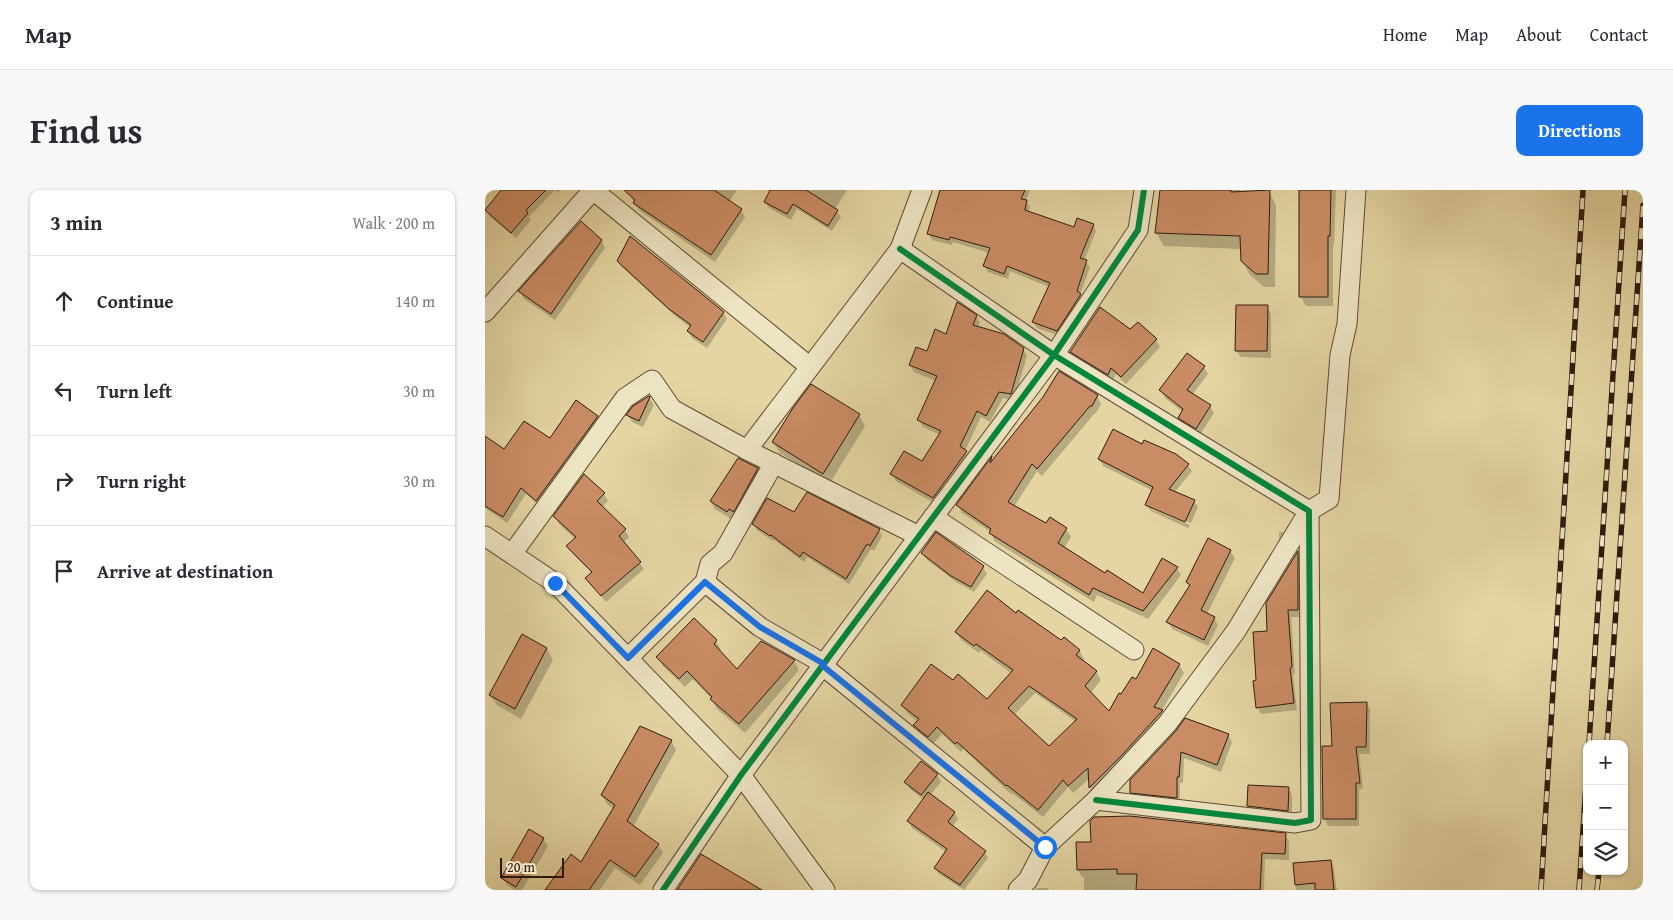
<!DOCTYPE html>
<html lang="en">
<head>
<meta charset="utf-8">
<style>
	body { margin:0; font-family:"Gentium Book Plus",serif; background:#f7f7f7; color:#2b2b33 }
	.controls { position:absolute; right:15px; bottom:15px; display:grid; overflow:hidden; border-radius:10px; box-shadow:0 1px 4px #0004 }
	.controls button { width:45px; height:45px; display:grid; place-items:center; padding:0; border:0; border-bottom:1px solid #e1e1e2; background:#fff; color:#2b2b33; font:25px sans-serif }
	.scale { position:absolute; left:15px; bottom:12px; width:64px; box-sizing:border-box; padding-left:5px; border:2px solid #2e1b0f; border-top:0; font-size:14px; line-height:18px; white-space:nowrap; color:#2e1b0f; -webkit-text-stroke:4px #ede4c3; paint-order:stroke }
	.stop { position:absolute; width:15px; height:15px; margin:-11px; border:4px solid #1a73e8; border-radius:50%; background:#fff }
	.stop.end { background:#1a73e8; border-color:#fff; box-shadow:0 1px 5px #0008 }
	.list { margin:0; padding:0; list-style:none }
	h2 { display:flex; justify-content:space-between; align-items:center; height:65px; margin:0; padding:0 20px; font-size:21px }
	h2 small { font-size:16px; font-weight:400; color:#7c7c81 }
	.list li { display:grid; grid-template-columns:32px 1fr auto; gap:15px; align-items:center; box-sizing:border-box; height:90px; padding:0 20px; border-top:1px solid #e1e1e2 }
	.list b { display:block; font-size:19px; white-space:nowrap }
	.list em { font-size:16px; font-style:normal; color:#7c7c81 }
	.icon { flex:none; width:28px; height:28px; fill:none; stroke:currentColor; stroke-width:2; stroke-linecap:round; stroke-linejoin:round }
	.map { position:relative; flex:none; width:1158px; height:700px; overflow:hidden; border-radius:10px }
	header { display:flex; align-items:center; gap:30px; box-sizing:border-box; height:70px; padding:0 25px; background:#fff; border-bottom:1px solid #e1e1e2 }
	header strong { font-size:24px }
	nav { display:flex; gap:28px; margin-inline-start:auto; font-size:18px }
	.intro { display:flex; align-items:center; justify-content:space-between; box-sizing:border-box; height:120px; padding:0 30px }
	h1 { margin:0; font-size:35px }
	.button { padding:12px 22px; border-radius:10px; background:#1a73e8; color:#fff; font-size:18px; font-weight:700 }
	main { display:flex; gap:30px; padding:0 30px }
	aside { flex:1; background:#fff; border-radius:10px; box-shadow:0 1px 4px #0004 }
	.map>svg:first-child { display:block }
	.shadow { fill:#0003; fill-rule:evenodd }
	.building { fill:#ca8c64; stroke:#2e1b0f; fill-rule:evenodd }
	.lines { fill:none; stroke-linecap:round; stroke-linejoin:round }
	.street-casing { stroke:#5c4a34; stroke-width:21 }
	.street { stroke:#ede4c3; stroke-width:19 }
	.rail-casing { stroke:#2e1b0f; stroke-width:5.5 }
	.rail { stroke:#ede4c3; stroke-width:4; stroke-dasharray:11; stroke-linecap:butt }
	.cycleway-casing { stroke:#ede4c3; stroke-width:9 }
	.cycleway { stroke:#00873e; stroke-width:6 }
	.route { stroke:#1a73e8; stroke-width:6 }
</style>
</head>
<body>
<header>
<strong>Map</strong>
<nav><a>Home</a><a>Map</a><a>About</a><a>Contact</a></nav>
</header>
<div class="intro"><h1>Find us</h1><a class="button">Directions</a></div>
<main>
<aside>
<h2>3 min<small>Walk · 200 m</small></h2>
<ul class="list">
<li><svg class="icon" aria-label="ahead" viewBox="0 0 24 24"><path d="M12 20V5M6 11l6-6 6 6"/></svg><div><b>Continue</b></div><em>140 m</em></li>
<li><svg class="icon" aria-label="left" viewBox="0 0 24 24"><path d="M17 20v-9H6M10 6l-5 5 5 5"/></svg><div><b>Turn left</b></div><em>30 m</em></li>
<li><svg class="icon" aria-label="right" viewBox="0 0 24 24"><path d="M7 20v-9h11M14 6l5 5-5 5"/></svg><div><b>Turn right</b></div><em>30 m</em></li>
<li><svg class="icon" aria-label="arrive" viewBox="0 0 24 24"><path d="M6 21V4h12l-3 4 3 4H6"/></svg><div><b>Arrive at destination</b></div></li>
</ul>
</aside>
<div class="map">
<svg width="1158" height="700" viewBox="0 0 1158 700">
	<rect width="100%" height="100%" fill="#e4d5a2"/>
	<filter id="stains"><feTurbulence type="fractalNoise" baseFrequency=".004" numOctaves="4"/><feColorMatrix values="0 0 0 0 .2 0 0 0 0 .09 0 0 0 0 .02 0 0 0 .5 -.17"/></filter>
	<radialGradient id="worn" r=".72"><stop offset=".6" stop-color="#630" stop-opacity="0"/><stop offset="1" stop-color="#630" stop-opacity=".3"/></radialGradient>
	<g class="shadow">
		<polygon points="28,0 76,0 73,3 70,0 44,27 46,30 31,48 5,27 1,20"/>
		<polygon points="141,0 252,0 244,12 256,20 260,27 230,72 154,20"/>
		<polygon points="287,0 362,0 350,19 356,27 347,41 312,19 306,30 284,18 280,12"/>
		<polygon points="465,0 545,0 541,10 545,17 543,22 589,38 608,35 611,41 599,71 605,77 595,105 599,111 575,146 552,138 548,132 564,97 525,81 523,89 503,82 499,76 504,63 468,52 467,55 447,50 444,44"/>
		<polygon points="676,0 755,0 754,3 784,2 791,15 790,97 779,97 765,85 757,71 756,59 679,56 671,43"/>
		<polygon points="817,0 851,0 849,55 848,55 848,116 821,116 816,107 816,1"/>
		<polygon points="116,50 120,58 70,130 39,109 35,102"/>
		<polygon points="133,71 238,122 242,129 222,158 207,148 203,141 206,138 189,125 137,77"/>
		<polygon points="782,116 786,124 786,168 756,167 751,160"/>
		<polygon points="491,126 495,133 493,138 538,159 542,166 529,211 518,208 505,232 496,227 480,261 485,268 452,315 411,291 407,284 437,272 455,245 438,237 434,230 451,191 429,182 425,175 442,163 461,145"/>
		<polygon points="653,133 671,150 675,157 641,194 631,184 627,191 591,169 586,162 646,141"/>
		<polygon points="719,177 723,184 707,205 725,216 729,223 715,245 698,235 694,228 698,222 680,208 676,200"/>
		<polygon points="612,206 616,214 611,223 610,223 557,286 552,281 529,317 561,335 581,339 586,347 579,358 621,384 659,405 692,378 696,385 663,429 612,405 609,412 509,351 506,342 477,323 473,315 507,269 509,271"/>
		<polygon points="164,207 169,215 158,237 147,232 143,225"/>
		<polygon points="374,225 380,236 345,293 295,263 288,252"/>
		<polygon points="112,226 117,234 56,317 41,304 22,333 0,318 0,248 20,261 65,250"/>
		<polygon points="614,269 703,275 707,281 690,302 709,311 713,317 706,333 666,316 666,319 705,335 703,338 666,321 662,315 668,301 618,276"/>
		<polygon points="272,279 276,286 253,328 249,325 246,329 230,319 226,312"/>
		<polygon points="119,304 123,311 117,317 140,340 144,347 138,353 159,379 121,412 102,388 107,383 87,363 83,356 90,349 74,334 70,326"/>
		<polygon points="309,324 394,340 397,346 389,361 386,359 364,394 322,367 319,372 289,350 288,351 272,340 269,334"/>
		<polygon points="794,342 798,342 802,349 797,356 794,351"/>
		<polygon points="723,350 745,361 750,368 722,424 729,428 733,435 723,456 687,439 683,432 705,397 702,392"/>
		<polygon points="437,363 498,377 502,384 489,402 471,392 441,369"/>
		<polygon points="813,363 816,369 817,427 806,427 810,484 808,484 812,520 776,524 772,517 772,491 783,442"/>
		<path d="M 532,425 L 576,452 L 594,460 L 599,469 L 597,471 L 611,482 L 616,490 L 605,504 L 625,524 L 637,506 L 651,491 L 694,475 L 699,483 L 677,520 L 682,529 L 609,605 L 605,597 L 605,588 L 588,603 L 583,597 L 558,627 L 527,603 L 526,604 L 478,559 L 476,562 L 457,544 L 448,554 L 435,544 L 430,535 L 433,532 L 422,523 L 417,515 L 468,492 L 502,511 L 527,484 L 496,461 L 494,463 L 476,450 L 471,442 ZM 550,503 L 591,532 L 564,558 L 529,525 Z"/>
		<polygon points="37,446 62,459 68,470 36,529 12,515 5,505"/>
		<polygon points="231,451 236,460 235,462 252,480 309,471 314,480 260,543 232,519 227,509 208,489 200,497 178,476 173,467"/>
		<polygon points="881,513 885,519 885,564 874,564 878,599 874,599 874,636 843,636 840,629 848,557"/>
		<polygon points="691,542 743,545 747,552 736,582 699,568 698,593 695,593 695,615 651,609 646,602"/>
		<polygon points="186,551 191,560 148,637 173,655 178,663 155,695 130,678 115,700 62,700 97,673 129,619 122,614 117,605"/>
		<polygon points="452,585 456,592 445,605 469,622 473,629 467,637 500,662 503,668 479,700 454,684 450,678 461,662 427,638 424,631 439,610 425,599 421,592"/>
		<polygon points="803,598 807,605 807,628 768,623 763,616"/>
		<polygon points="45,641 58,649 63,656 37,700 30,700 22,695 18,688"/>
		<polygon points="800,644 804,652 804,670 780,669 779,700 599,700 599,687 597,687 593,680"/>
		<polygon points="846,672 849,678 851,696 853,700 811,700 809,674"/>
		<polygon points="552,698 563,698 564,700 550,700"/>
	</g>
	<g class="building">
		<polygon points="16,0 61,0 41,20 43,23 26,43 0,20"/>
		<polygon points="139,0 229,0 257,19 226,65 148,13 150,10"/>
		<polygon points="285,0 321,0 353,20 343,36 308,14 302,24 279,12"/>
		<polygon points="455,0 540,0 536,9 542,10 540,20 589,37 592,28 609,34 595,68 602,70 592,101 596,104 572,141 547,132 565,93 522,76 519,84 498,76 505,58 465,47 464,50 442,44"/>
		<polygon points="675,0 746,0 746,2 785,0 783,84 771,84 756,71 755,46 670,43"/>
		<polygon points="814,0 846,0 845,46 843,46 843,107 814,107"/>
		<polygon points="96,31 117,50 66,124 33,101"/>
		<polygon points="145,46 239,122 218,152 202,141 206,135 184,119 132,71"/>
		<polygon points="472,112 492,125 488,135 519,144 539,158 526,204 514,202 501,226 492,221 475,256 482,261 448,308 405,284 419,261 437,271 456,241 432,230 452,186 424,175 431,157 442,161 450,139 461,144"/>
		<polygon points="751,115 783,115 782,161 750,161"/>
		<polygon points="615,117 645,139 653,132 672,149 636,187 626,178 623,185 585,162"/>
		<polygon points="702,163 720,176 702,200 726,215 711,239 693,228 698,219 674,200"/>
		<polygon points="574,181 613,205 607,216 605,216 552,279 547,274 523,312 561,333 565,327 582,338 573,353 620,383 622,380 658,403 677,368 693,377 658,421 608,398 604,405 504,343 506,339 471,315 507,266 505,273 558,207"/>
		<polygon points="326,194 375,224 338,284 287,252 308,218"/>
		<polygon points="164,206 165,207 154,231 141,225 148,216"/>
		<polygon points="91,210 113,226 51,311 36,298 18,327 0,316 0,246 19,259 39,231 65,248"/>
		<polygon points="628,239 657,254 659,250 691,264 704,274 684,299 710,310 700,332 660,315 668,297 613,269"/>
		<polygon points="253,268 273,278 249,322 244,319 242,322 225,311"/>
		<polygon points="99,284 120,303 112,311 141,339 134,346 156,372 116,406 100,388 107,382 81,356 91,347 68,326"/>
		<polygon points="322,302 395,339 385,356 382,354 361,389 318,362 315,367 286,345 285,346 267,334 282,308 309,322"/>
		<polygon points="451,342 499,376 486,397 466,386 436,363"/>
		<polygon points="723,348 746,360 716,420 730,427 719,450 681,432 705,395 701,392"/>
		<polygon points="813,361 813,420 803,420 807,477 805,478 809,513 771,518 768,491 771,490 768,442 782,441 781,413"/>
		<path d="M 502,400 L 531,423 L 533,420 L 576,450 L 579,447 L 595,460 L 591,465 L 612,481 L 600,496 L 624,521 L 634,503 L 636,504 L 647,487 L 651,489 L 668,458 L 695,474 L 669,517 L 678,520 L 637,565 L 604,598 L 603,578 L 583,596 L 578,590 L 553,620 L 522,595 L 521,596 L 472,552 L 470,554 L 452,537 L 443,547 L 428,535 L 434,529 L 416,515 L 446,474 L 468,490 L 473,484 L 502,509 L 528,480 L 491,454 L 489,456 L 470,442 ZM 544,496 L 592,529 L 564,556 L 523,518 Z"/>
		<polygon points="209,428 232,450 229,454 252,479 276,451 310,470 254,534 225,509 227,507 202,481 194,489 171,467"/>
		<polygon points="37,444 62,458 30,519 4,505"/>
		<polygon points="882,512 881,557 871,557 875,593 871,593 871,629 838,629 837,556 847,556 845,513"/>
		<polygon points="700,528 744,544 732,575 696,562 694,587 692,587 692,608 645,603 645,590 690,542"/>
		<polygon points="155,536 187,550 142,631 174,654 150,687 125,670 104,700 60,700 86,664 96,672 130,615 116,605"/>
		<polygon points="436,571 453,584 436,605 419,592"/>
		<polygon points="763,595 804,597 803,621 762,616"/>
		<polygon points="443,602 470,622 463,632 501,661 475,695 449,678 462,659 422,631"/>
		<polygon points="645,626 801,643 800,664 777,663 775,700 651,700 652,684 632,684 632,679 592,680 591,652 606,652 605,631 609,627"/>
		<polygon points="44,639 59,648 31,697 16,688"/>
		<polygon points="216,664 277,700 192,700"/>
		<polygon points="846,670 849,700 830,700 830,693 810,695 808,673"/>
	</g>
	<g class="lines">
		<defs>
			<g id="street">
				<polyline points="108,0 325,177"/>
				<polyline points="415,59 569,165 824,321 826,630 810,633 611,610"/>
				<polyline points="0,122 108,0"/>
				<polyline points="262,260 415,59 437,0"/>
				<polyline points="448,327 649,460"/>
				<polyline points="0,346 70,393 256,585 340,700"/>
				<polyline points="27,364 140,208 167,190 187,219 262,260 434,346"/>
				<polyline points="220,392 275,437 339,474 338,476 560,657"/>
				<polyline points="143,468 220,392 225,374 238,363 289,273"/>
				<polyline points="178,700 256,585 569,165 653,40 659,0"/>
				<polyline points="533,700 543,690 560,657 611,610 682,534 751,441 824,321 844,309 855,165 862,134 871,0"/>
			</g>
		</defs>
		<use href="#street" class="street-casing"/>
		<use href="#street" class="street"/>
		<defs>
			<g id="rail">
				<polyline points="1104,554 1140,0"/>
				<polyline points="1122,554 1158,15"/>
				<polyline points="1056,700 1098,0"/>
				<polyline points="1094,700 1102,580"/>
				<polyline points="1112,700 1114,681"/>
			</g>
		</defs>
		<use href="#rail" class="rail-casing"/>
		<use href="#rail" class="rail"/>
		<defs>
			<g id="cycleway">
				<polyline points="415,59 569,165 824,321 826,630 810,633 611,610"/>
				<polyline points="178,700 256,585 569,165 653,40 659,0"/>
			</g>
		</defs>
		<use href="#cycleway" class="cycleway-casing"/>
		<use href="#cycleway" class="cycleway"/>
	</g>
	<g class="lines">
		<polyline class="route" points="70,393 143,468 220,392 275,437 339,474 338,476 560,657"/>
	</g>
	<rect width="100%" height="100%" filter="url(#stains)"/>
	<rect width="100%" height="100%" fill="url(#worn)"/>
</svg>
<div class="controls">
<button>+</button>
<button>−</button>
<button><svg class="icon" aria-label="layers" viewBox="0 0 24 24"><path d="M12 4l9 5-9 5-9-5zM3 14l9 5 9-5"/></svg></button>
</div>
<div class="scale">20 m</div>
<div class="stop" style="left:560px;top:657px"></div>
<div class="stop end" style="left:70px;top:393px"></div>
</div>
</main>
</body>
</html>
